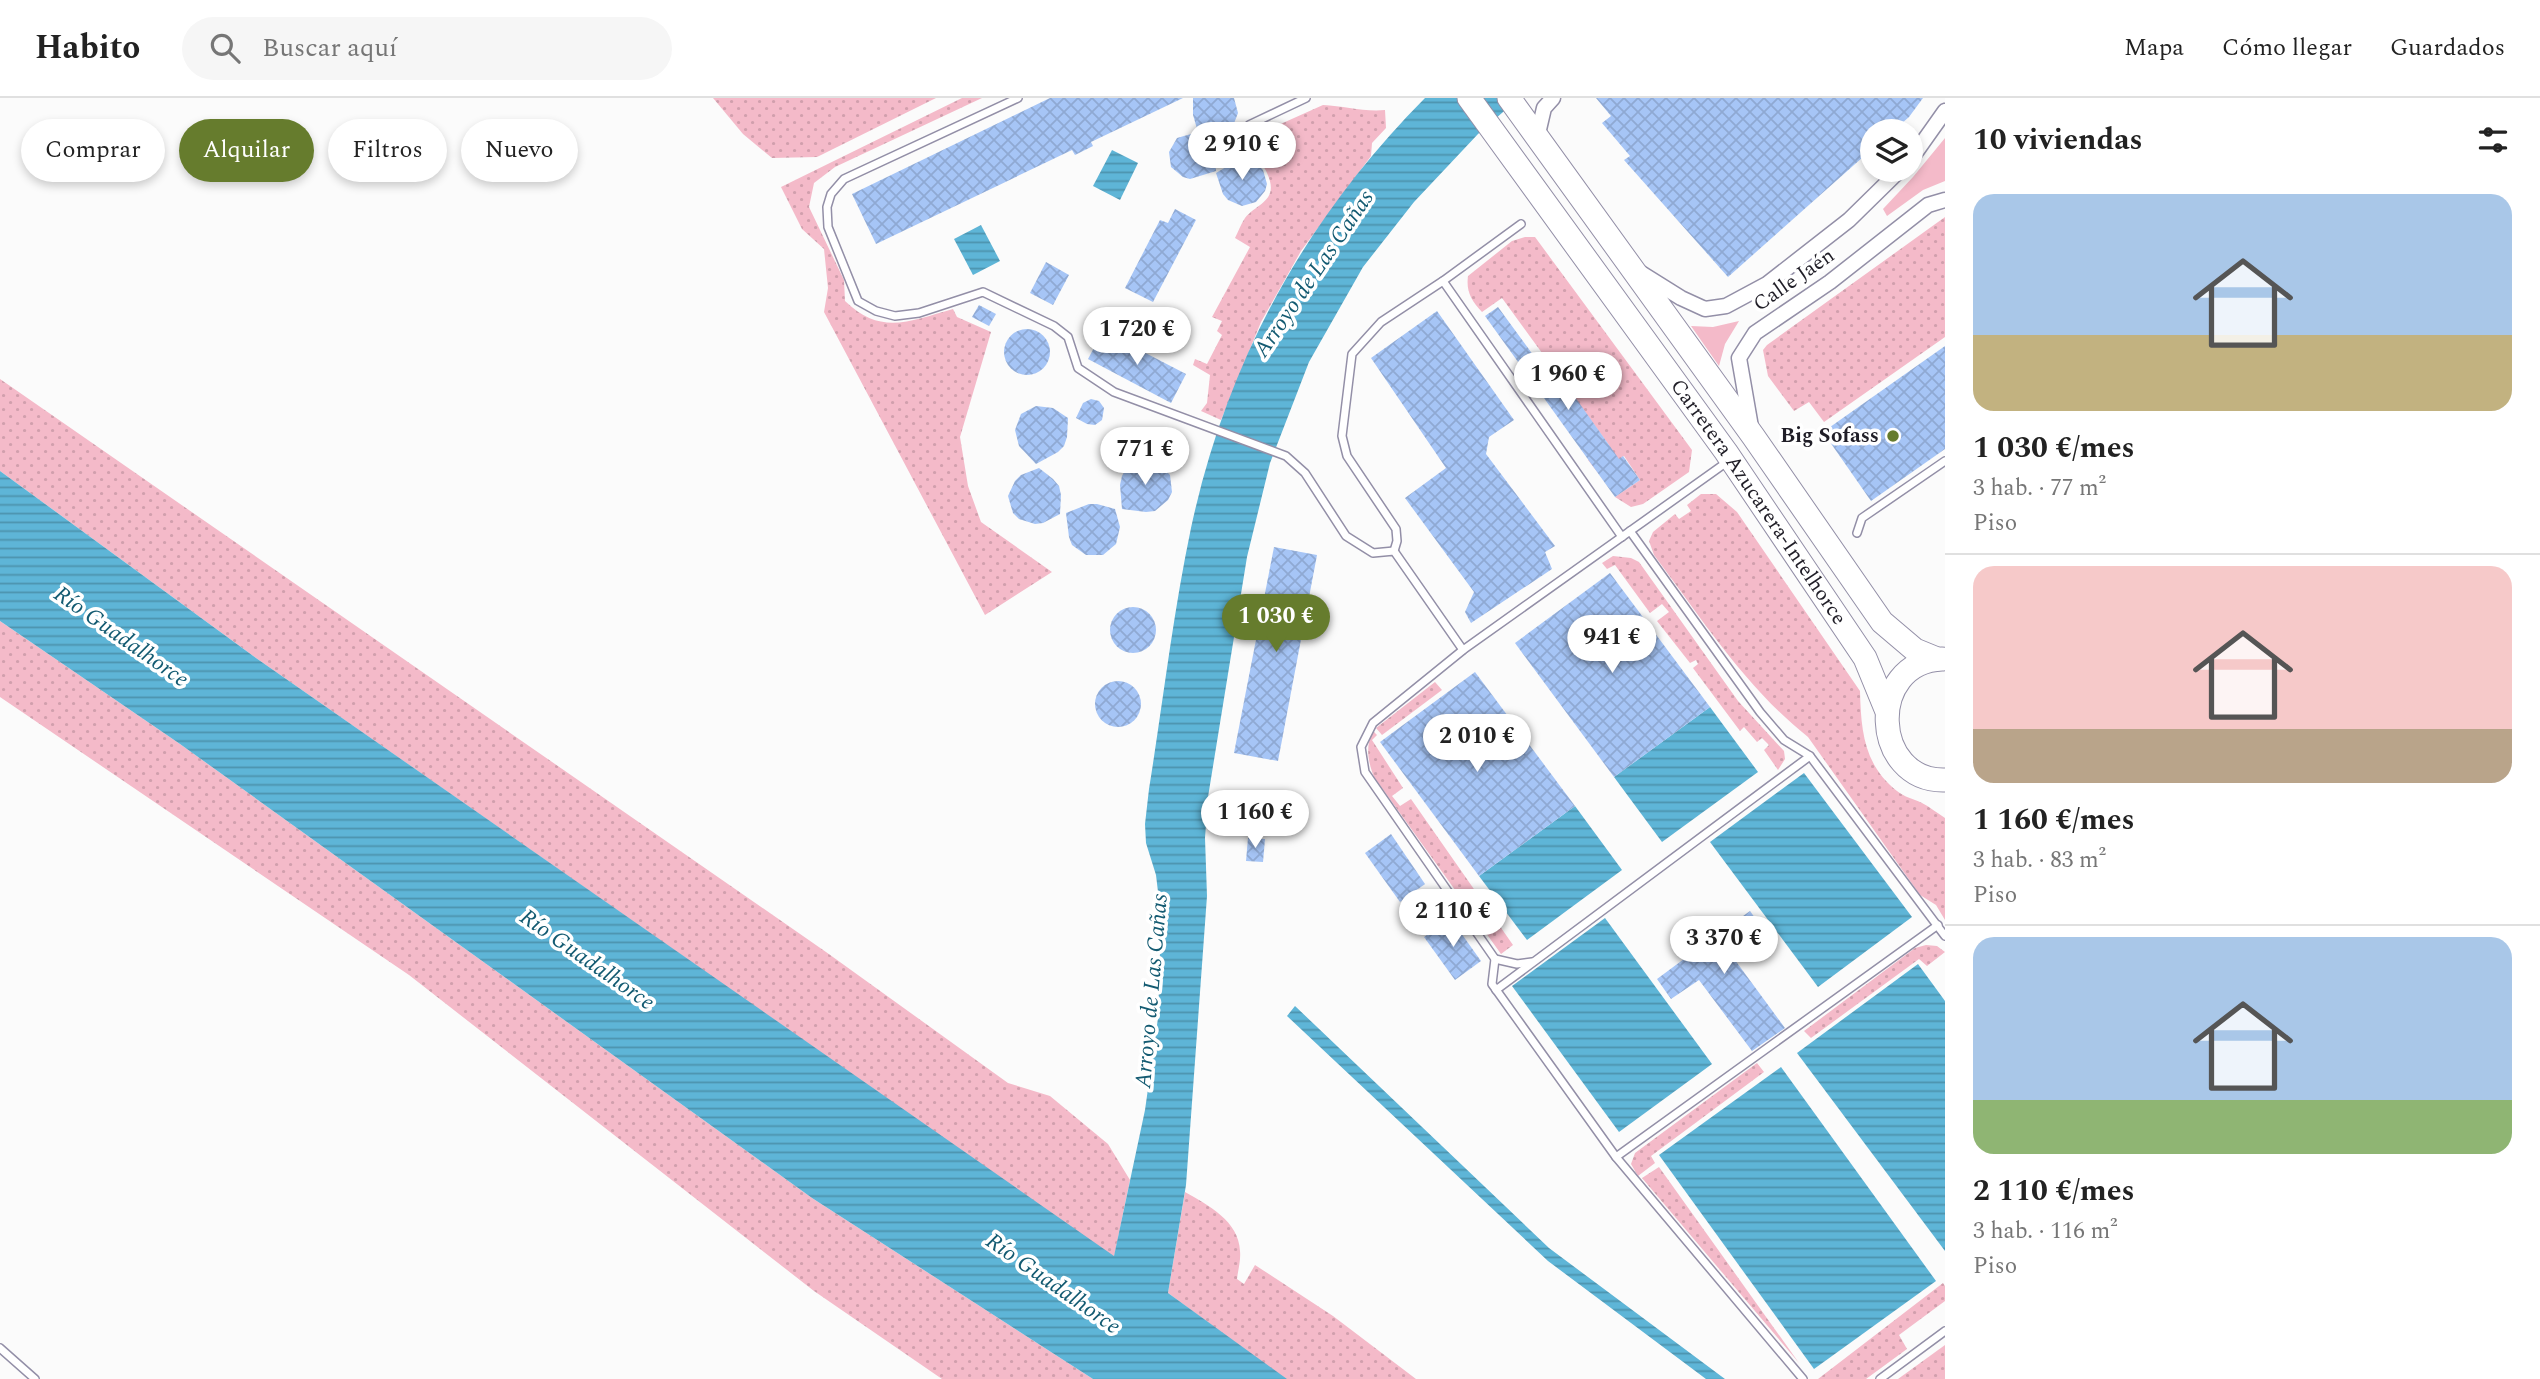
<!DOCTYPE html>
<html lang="es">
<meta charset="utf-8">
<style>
body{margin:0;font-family:Spectral,serif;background:#f6f6f6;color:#222;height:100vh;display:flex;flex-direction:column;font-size:26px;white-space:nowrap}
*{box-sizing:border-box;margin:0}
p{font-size:23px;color:#767676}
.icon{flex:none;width:38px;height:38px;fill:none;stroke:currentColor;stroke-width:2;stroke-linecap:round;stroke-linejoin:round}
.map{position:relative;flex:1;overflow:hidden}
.details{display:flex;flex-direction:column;background:#fff;width:595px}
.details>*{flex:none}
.hud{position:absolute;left:21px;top:21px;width:665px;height:63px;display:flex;gap:14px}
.buttons{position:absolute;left:1860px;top:21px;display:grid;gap:14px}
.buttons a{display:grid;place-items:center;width:63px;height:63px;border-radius:50%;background:#fff;box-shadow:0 4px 10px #0003;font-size:35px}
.price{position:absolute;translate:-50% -60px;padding:0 16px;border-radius:24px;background:#fff;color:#222;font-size:23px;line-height:46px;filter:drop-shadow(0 2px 4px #0008)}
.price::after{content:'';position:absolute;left:50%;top:42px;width:21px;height:16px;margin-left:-10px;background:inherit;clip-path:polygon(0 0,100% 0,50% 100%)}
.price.selected{background:#667c2d;color:#fff}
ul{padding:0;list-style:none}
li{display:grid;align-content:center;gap:14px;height:371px;padding:0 28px}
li+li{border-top:2px solid #e0e0e0}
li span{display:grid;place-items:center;height:217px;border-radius:21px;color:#555}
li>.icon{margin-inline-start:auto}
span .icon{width:126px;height:126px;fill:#fffc;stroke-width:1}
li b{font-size:30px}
h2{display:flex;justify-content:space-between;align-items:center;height:84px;padding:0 28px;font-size:30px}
.pill{padding:0 24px;border-radius:32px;background:#fff;box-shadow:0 4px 10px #0003;font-size:24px;line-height:63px}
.pill.selected{background:#667c2d;color:#fff}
header{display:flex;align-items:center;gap:42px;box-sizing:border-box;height:98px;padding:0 35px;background:#fff;border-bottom:2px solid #e0e0e0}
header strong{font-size:33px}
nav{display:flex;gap:38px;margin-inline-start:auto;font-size:24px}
.search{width:490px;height:63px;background:#f6f6f6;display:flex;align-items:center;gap:18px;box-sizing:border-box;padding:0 24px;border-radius:38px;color:#767676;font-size:26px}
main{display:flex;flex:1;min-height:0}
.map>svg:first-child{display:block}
.grass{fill:url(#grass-dots)}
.green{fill:#f4bac9}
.water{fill:url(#water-rules)}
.building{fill:url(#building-cross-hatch)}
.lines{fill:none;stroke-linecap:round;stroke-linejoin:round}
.service-casing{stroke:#938fa7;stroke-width:10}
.minor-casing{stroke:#938fa7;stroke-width:17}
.primary-casing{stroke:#938fa7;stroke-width:25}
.service{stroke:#fff;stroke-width:7}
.minor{stroke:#fff;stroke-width:14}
.primary{stroke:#fff;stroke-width:23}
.poi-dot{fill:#667c2d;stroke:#fff;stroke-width:2.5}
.labels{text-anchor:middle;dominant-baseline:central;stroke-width:7;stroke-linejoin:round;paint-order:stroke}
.street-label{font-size:21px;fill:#201e27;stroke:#fff}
.poi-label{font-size:21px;font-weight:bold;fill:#201e27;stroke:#fff;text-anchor:end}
.water-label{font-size:23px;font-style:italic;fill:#145b72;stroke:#fff}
</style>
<header>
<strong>Habito</strong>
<div class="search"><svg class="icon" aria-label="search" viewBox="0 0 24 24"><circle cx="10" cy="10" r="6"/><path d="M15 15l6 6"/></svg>Buscar aquí</div>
<nav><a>Mapa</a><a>Cómo llegar</a><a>Guardados</a></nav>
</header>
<main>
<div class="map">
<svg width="1945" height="1281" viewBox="0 0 1945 1281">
<defs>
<pattern id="grass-dots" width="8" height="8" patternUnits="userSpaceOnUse" patternTransform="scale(1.75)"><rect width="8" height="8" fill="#f4bac9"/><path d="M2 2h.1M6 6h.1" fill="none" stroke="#d19fad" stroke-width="1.8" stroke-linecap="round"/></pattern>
<pattern id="water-rules" width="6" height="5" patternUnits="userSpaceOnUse" patternTransform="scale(1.75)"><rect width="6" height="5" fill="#5eb5d7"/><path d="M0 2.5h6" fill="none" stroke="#4d93ae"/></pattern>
<pattern id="building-cross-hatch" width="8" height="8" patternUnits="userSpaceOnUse" patternTransform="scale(1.75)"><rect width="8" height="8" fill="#a6c5f6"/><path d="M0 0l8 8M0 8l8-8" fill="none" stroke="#8fa9d3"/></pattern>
</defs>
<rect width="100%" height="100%" fill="#fbfbfb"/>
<g class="grass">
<polygon points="713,0 936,0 817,59 772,60 743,36"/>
<path d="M962,0H982L835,69L814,85L809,109L844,182L845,203C881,238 910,223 953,211L957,219L991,234L960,339L968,388L981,424L1052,474L985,517L824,214L828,190L824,151L802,131L781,89Z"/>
<path d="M1323,7C1344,8 1364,14 1385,12L1386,30L1372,45L1371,58L1301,153L1261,224L1221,322L1201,313L1207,305L1210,277L1193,267L1195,261L1207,266L1222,237L1217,233L1222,223L1212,219L1250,149L1235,140C1238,134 1241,126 1245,120C1257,105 1280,103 1267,75C1264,67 1258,64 1252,58C1249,54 1247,47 1245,42Z"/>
<polygon points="1945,119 1945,239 1824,324 1809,304 1794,313 1768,278 1763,252 1767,247"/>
<path d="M1525,139H1535L1692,352L1689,374L1643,406L1631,409L1615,399L1640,382L1624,358L1598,375L1588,362L1609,347L1502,200L1482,214C1471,202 1466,193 1468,178L1512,143Z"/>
<polygon points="0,281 826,854 1008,985 1050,998 1108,1046 1130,1082 1114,1159 256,560 0,373"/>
<path d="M1701,396H1716L1737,414L1860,593C1861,633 1864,667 1897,693C1904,699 1914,701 1922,705C1930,709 1937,715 1945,720V822L1936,807L1920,797L1808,639C1745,589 1702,521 1654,457L1649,443L1653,434L1675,416L1679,421L1691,413L1687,407Z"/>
<polygon points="1613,458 1631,460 1639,464 1738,603 1784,653 1785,661 1778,672 1764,652 1769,647 1762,640 1757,644 1744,629 1740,633 1693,570 1698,566 1696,562 1690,565 1657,523 1669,514 1662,506 1650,515 1615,467 1607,471 1602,465"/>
<polygon points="0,523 180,646 812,1100 1093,1281 942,1281 814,1193 409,877 0,599"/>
<polygon points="1435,584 1442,592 1382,637 1376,630"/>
<path d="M1373,633L1377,637L1372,642L1403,690L1392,698L1400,708L1411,701L1513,847L1501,856L1374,679C1368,663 1365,649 1373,633Z"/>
<polygon points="1926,847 1937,848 1945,854 1927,868 1919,861 1811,940 1804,933 1915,850"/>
<polygon points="1757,965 1764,974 1651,1058 1655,1065 1638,1078 1631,1066 1635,1055"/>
<polygon points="1659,1069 1799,1265 1642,1080"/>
<path d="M1185,1094C1208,1107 1239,1123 1240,1153C1241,1162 1238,1172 1237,1181L1244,1186L1255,1167L1333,1218L1416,1281H1285L1168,1195Z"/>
<polygon points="1943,1185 1945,1188 1945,1203 1899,1237 1907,1251 1866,1281 1818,1281"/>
<polygon points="1945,1247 1945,1281 1898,1281"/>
</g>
<g class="green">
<polygon points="1945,40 1945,83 1923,92 1887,118 1883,111 1913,79"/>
<polygon points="1739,223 1725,246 1719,268 1691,228 1713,229"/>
</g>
<g class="water">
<path d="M1425,0H1519L1478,36L1414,104L1363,169L1309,264L1270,365L1247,459L1208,699L1205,740L1207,798L1186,1087L1168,1195L1287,1281H1093L812,1100L180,646L0,523V373L256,560L1114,1158L1145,1012L1158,920L1161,819L1156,777L1146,745L1145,726L1149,691C1163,604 1173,516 1191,430C1227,263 1305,121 1425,0Z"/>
<polygon points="1112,52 1138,65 1120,102 1093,88"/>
<polygon points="981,127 1000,163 973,177 954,141"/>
<polygon points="1710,609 1758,674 1662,744 1614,679"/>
<polygon points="1804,675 1912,819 1818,889 1710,744"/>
<polygon points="1575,708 1622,772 1527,842 1479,778"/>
<polygon points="1605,820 1712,966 1619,1034 1512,888"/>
<polygon points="1918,866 1945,903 1945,1153 1797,955"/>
<polygon points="1295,908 1549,1150 1725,1281 1706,1281 1548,1163 1287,918"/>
<polygon points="1781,969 1936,1183 1814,1271 1659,1057"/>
</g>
<g class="building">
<polygon points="1050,0 1183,0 1091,44 1093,48 1075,57 1072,52 876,146 852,96"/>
<polygon points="1193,0 1234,0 1238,15 1233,28 1209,41 1214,52 1216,73 1190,81 1183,79 1171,69 1169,54 1177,40 1198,34 1193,17"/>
<polygon points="1596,0 1923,0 1909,19 1893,33 1872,33 1872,51 1728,179 1624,62 1630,58 1602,25 1611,18"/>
<polygon points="1244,62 1258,67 1263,72 1267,86 1265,93 1256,104 1242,108 1228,102 1223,96 1216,75 1236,63"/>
<polygon points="1175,111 1196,122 1153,204 1125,190 1160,122 1168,125"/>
<polygon points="1046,164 1069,177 1053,207 1030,195"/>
<polygon points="979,207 996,216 989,228 972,219"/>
<polygon points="1498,209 1558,291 1565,285 1619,361 1623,358 1640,382 1615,399 1485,218"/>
<polygon points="1437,213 1514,322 1489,339 1486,356 1555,448 1545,454 1552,471 1471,525 1465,514 1474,494 1405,400 1446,370 1371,260"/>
<circle cx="1027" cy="254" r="23"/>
<polygon points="1103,233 1186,276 1171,305 1088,261"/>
<polygon points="1945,248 1945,351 1871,403 1823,334"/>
<polygon points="1091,301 1099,303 1104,310 1102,322 1095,327 1087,326 1076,320 1083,305"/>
<polygon points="1036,308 1053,310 1068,320 1067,339 1064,348 1058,354 1036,366 1019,348 1015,332 1021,316"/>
<polygon points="1141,362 1158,365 1170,377 1172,394 1168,402 1155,413 1146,414 1122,411 1120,387 1122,378 1126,371"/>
<polygon points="1039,370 1053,381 1059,388 1061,397 1060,416 1043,425 1035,426 1019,421 1013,415 1008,398 1015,383 1021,377"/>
<polygon points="1089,406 1097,406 1115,411 1120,429 1116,446 1103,457 1086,457 1072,447 1069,439 1066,415"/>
<polygon points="1274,449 1317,457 1278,663 1234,655"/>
<polygon points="1610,475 1710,609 1614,679 1515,545"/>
<circle cx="1133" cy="532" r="23"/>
<polygon points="1475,574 1575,708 1479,778 1380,644"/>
<circle cx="1118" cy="606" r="23"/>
<polygon points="1391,736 1425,786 1400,804 1365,755"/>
<polygon points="1248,740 1265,741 1263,764 1246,763"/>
<polygon points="1750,813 1765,834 1732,858 1785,930 1752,953 1699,882 1671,901 1657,881 1684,861 1671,843 1704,818 1717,837"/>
<polygon points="1451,821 1481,863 1455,882 1424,839"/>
</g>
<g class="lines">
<defs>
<g id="service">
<polyline points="1018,0 844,81 831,96 827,109 828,129 858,203 876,213 895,218 919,215 983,194 1054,228 1068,239 1078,270 1114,294 1286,358 1305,375 1346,438 1373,455 1394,453 1463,552"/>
<polyline points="1249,27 1306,0"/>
<polyline points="1443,183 1622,439"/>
<polyline points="1727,364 1463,552 1373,625 1361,649 1365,674 1495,861 1492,886 1616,1059 1803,1281"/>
<polyline points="1630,433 1760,614 1784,642 1810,658 1945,838"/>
<polyline points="1857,435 1862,420 1945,363"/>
<polyline points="1394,453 1397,443 1396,431 1347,358 1342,338 1352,256 1381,224 1443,183 1521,126"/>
<polyline points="1495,861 1517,866 1532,864"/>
<polyline points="1496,892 1810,658"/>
<polyline points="1616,1059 1938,827"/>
<polyline points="0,1250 35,1281"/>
<polyline points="1880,1281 1945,1233"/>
</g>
<g id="minor">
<polyline points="1537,40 1544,10 1553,0"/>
<polyline points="1911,61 1945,13"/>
<polyline points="1641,175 1681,200 1705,211 1726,208 1767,186 1849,122 1900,72"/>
<polyline points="1751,329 1739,260 1755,235 1830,184 1928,107 1945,102"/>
</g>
<g id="primary">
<path id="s1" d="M1469,0L1726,354L1865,560L1886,611"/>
<polyline points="1509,0 1753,338 1882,524 1915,552 1937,561"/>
<path d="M1942,561C1866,564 1871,684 1945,682"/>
</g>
</defs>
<use href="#service" class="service-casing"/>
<use href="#minor" class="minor-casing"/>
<use href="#primary" class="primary-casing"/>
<use href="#service" class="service"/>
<use href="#minor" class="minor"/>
<use href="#primary" class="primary"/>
</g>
<circle class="poi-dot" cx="1893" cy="338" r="7"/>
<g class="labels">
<g class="street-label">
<text transform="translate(1794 182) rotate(-35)">Calle Jaén</text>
<text stroke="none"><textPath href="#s1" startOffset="497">Carretera Azucarera-Intelhorce</textPath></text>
</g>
<g class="poi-label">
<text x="1879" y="338">Big Sofass</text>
</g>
<g class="water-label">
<text transform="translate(1314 176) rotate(-56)">Arroyo de Las Cañas</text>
<text transform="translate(121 539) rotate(35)">Río Guadalhorce</text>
<text transform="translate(587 862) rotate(35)">Río Guadalhorce</text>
<text transform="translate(1152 893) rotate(-85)">Arroyo de Las Cañas</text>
<text transform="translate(1053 1186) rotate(35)">Río Guadalhorce</text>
</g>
</g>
</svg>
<div class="buttons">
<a><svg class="icon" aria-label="layers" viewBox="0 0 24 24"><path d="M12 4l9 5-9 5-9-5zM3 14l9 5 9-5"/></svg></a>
</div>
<b class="price" style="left:1242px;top:84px">2 910 €</b>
<b class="price" style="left:1137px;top:269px">1 720 €</b>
<b class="price" style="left:1568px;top:314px">1 960 €</b>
<b class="price" style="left:1145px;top:389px">771 €</b>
<b class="price selected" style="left:1276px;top:556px">1 030 €</b>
<b class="price" style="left:1612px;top:577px">941 €</b>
<b class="price" style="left:1477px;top:676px">2 010 €</b>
<b class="price" style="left:1255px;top:752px">1 160 €</b>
<b class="price" style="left:1453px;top:851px">2 110 €</b>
<b class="price" style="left:1724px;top:878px">3 370 €</b>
<div class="hud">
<a class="pill">Comprar</a>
<a class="pill selected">Alquilar</a>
<a class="pill">Filtros</a>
<a class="pill">Nuevo</a>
</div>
</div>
<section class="details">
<h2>10 viviendas<svg class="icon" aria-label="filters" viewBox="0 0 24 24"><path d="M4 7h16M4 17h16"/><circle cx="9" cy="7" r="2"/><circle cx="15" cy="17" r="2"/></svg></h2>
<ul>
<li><span style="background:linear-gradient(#a9c7e8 65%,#c2b280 0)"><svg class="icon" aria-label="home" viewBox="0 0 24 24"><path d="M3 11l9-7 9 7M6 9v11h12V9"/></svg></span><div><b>1 030 €/mes</b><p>3 hab. · 77 m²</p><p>Piso</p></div></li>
<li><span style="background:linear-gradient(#f6c9c9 75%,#b9a48a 0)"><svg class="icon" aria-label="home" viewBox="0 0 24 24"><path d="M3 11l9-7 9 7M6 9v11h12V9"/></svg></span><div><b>1 160 €/mes</b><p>3 hab. · 83 m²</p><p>Piso</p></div></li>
<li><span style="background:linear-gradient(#a9c7e8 75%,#8fb573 0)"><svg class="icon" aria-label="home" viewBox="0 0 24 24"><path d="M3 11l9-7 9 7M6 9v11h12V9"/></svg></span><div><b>2 110 €/mes</b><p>3 hab. · 116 m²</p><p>Piso</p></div></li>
</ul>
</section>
</main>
